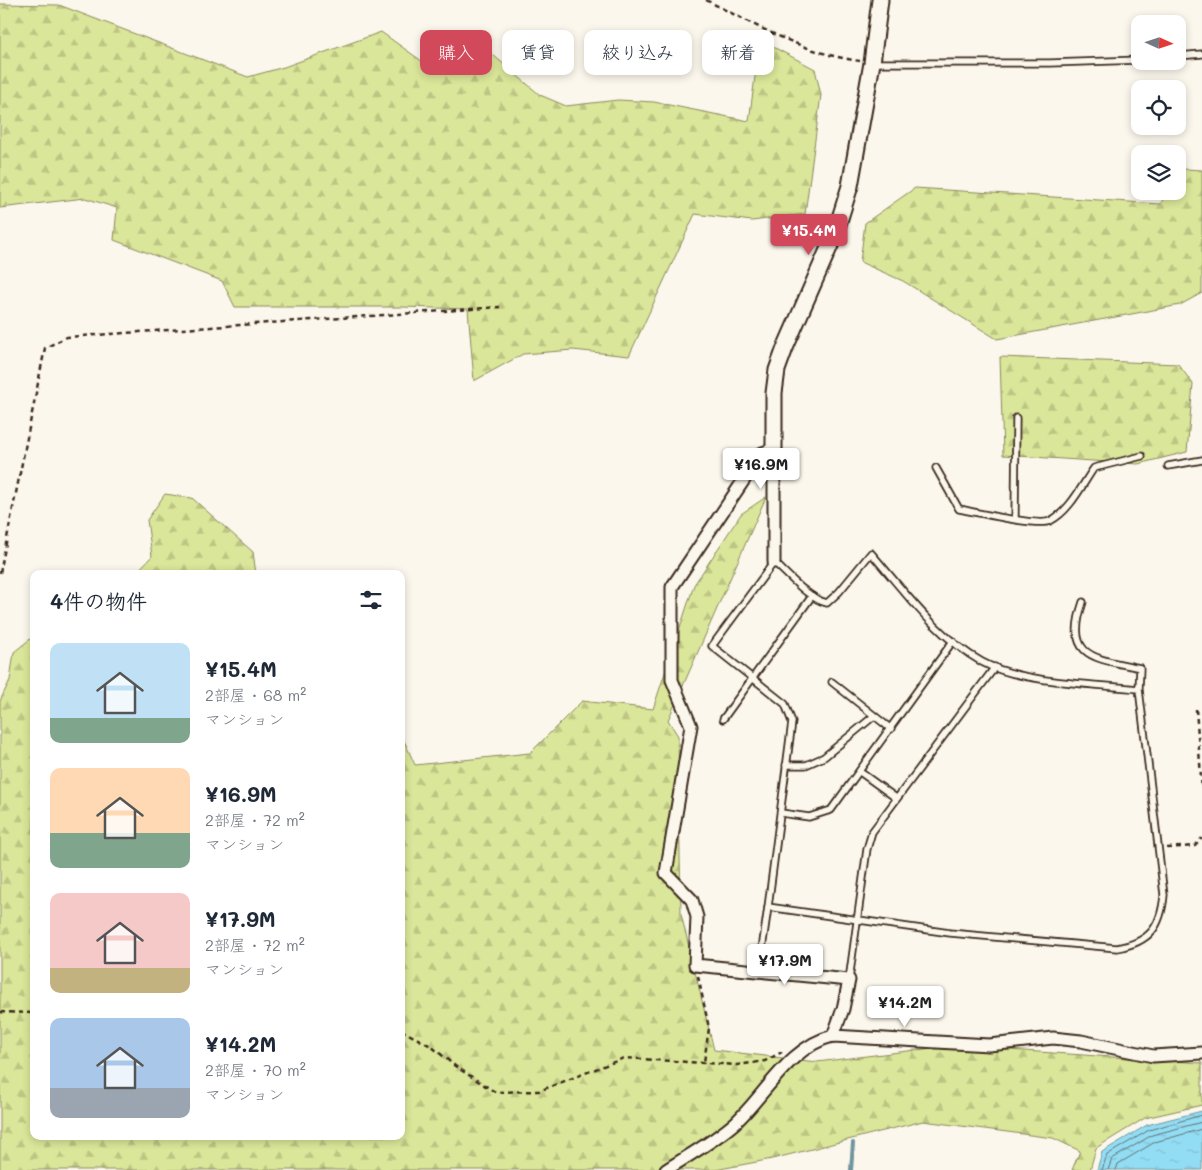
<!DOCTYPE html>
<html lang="ja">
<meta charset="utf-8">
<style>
body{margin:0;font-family:Mali,"Klee One",sans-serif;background:#f2f2f3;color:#1f2937;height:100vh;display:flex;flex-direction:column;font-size:19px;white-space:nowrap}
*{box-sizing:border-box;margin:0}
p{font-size:16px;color:#747a83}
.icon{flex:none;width:28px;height:28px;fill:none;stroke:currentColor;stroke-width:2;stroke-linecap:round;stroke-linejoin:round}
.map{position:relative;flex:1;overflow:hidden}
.side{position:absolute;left:30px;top:570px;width:375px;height:570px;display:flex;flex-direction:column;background:#fff;border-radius:10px;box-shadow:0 2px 8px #0003}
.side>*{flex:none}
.top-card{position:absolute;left:420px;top:30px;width:475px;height:45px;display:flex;gap:10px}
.needle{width:32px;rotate:93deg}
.fabs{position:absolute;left:1131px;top:15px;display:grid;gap:10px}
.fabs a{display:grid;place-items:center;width:55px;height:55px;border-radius:10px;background:#fff;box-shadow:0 2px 8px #0003;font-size:25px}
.price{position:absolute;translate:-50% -42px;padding:0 11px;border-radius:5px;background:#fff;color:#222;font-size:16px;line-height:32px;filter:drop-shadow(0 1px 2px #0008)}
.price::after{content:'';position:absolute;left:50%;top:30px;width:15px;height:11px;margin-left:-8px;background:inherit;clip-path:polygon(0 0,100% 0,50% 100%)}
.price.current{background:#d1495b;color:#fff}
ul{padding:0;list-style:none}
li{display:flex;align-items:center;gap:15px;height:125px;padding:0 20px}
li span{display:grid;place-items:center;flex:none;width:140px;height:100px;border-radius:10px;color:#555}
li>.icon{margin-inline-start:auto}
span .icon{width:60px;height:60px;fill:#fffc;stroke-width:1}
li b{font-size:21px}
h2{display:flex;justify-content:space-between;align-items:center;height:60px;padding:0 20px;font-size:21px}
.chip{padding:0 18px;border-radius:10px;background:#fff;box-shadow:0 2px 8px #0003;font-size:18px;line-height:45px}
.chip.current{background:#d1495b;color:#fff}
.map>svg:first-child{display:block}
.forest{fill:url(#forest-firs);stroke:#8a885c}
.water{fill:url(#water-ripples);stroke:#70959e}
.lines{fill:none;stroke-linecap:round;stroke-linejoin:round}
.shore{stroke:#5e7274;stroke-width:1}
.stream{stroke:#70959e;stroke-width:4}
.lane-casing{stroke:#3b2a1e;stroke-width:9}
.street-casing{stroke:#3b2a1e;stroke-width:15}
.secondary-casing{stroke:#3b2a1e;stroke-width:19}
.path{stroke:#3b2a1e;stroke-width:2.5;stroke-dasharray:5 4;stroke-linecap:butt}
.lane{stroke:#fbf7ec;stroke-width:5.5}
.street{stroke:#fbf7ec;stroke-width:11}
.secondary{stroke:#fbf7ec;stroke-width:15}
</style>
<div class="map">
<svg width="1202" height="1170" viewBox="0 0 1202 1170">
<defs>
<pattern id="forest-firs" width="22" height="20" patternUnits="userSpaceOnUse" patternTransform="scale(1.25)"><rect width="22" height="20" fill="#dae699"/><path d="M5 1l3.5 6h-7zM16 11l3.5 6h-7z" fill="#bcc583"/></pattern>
<pattern id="water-ripples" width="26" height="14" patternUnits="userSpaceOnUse" patternTransform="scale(1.25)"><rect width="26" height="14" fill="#93ddf4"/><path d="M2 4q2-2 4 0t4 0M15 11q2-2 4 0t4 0" fill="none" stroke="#80bed1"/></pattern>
</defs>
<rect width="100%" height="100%" fill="#fbf7ec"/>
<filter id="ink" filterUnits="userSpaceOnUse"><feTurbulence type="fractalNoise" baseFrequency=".02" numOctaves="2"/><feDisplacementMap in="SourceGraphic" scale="10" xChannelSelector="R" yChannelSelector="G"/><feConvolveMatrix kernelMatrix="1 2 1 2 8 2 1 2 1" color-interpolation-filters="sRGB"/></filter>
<g filter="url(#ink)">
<g class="forest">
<polygon points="0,4 59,5 248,77 284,67 381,32 433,69 480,44 540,95 566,106 618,100 654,102 749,121 760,40 815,69 821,95 805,214 752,221 695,214 629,356 573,350 523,354 474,381 468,309 402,307 235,307 222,281 114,240 117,208 85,198 0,208"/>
<polygon points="1185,169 1202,170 1202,293 1180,305 997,339 903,281 860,262 865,223 915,188 1160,204 1169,191 1178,191 1178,179"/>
<polygon points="1000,357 1178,364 1193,384 1187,452 1138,464 1003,455"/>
<polygon points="165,494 192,498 253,552 256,574 135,574 152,556 147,520"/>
<polygon points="766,497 668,720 678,736 681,914 714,1050 817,1062 949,1046 1202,1063 1202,1105 1145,1118 1096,1148 1090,1170 1072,1170 1080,1151 1053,1138 923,1121 772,1159 715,1170 0,1170 0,701 10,680 14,652 34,636 34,1136 401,1136 401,734 415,765 530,753 582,701 653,709 694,585 741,514"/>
</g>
<polygon class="water" points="1202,1111 1202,1170 1097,1170 1102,1152 1147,1125"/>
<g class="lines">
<g class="shore">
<polyline points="1102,1170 1107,1155 1149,1130 1202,1115"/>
<polyline points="1108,1170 1112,1159 1152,1135 1202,1122"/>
<polyline points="1116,1170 1118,1164 1155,1142 1202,1129"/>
</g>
<polyline class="stream" points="851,1170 853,1143"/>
<defs>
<g id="lane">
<polyline points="1178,56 1202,54"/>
<polyline points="874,63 1050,63 1140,60"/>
<polyline points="1168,466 1202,460"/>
<path d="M936,468L959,509C975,512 1039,527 1050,521C1070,511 1082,485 1094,468L1142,456"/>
<polyline points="1015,519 1016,418"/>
<path d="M1083,602C1064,658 1094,658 1140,668L1139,689L1164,895C1161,927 1150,942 1117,948L950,933L768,907L792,722L785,704L712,646L774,562C787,574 810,600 827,603L839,592L871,553C904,591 937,637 982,662C1020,683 1095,684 1139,689"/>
<polyline points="832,682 891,729"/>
<polyline points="723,719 812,596"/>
<polyline points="786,765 806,765 824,757 874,716"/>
<polyline points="860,772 896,798"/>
<polyline points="781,813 809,817 831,810 953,641"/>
<polyline points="759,970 768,907"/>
<polyline points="849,980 867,849 872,832 995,667"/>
</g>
<g id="street">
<polyline points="774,562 774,449 762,453 672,587 672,680 691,726 666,873 692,900 697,917 695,965 849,980 843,1009 833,1036"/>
<path d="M666,1170C689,1155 715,1141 736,1122C766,1094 790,1046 833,1036L989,1045L1053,1038L1081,1041L1153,1056L1202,1053"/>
</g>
<polyline id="secondary" points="774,449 774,393 777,370 785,348 835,234 850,186 872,63 880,0"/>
</defs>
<use href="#lane" class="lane-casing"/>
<use href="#street" class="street-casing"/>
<use href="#secondary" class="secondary-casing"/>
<g class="path">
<path d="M706,0C755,25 806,54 860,61"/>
<polyline points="0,573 45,348 67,337 500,307"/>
<polyline points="1196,709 1202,790"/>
<polyline points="1167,848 1195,846 1202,838"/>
<polyline points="698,976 709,1028 704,1062"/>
<polyline points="0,1012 34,1013"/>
<polyline points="401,1030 431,1046 455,1066 495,1092 539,1091 624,1058 737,1065 765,1061 782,1052"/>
</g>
<use href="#lane" class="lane"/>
<use href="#street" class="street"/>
<use href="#secondary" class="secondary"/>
</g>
</g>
</svg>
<div class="fabs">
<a><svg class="needle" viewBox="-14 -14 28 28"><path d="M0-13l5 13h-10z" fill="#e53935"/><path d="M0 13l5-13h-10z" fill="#747a83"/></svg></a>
<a><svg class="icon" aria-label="locate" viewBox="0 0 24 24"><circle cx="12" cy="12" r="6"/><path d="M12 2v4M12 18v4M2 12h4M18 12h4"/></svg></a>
<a><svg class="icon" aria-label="layers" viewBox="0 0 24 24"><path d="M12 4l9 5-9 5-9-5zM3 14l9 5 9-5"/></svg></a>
</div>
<b class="price current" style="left:809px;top:256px">¥15.4M</b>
<b class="price" style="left:761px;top:490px">¥16.9M</b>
<b class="price" style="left:785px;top:986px">¥17.9M</b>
<b class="price" style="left:905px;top:1028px">¥14.2M</b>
<div class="top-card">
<a class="chip current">購入</a>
<a class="chip">賃貸</a>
<a class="chip">絞り込み</a>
<a class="chip">新着</a>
</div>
<section class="side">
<h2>4件の物件<svg class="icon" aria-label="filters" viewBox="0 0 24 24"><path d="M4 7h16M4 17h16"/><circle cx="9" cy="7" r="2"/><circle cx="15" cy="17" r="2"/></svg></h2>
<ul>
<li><span style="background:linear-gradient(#bfe0f5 75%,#7fa58c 0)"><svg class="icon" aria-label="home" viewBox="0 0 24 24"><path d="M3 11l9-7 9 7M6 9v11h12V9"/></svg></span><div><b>¥15.4M</b><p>2部屋 · 68 m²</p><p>マンション</p></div></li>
<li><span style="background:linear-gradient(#ffd9b3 65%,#7fa58c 0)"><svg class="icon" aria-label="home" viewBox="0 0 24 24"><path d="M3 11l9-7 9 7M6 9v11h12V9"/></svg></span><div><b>¥16.9M</b><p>2部屋 · 72 m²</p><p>マンション</p></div></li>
<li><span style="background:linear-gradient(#f6c9c9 75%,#c2b280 0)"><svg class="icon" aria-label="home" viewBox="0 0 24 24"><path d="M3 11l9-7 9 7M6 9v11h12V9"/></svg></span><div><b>¥17.9M</b><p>2部屋 · 72 m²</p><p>マンション</p></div></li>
<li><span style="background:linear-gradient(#a9c7e8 70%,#9aa5b1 0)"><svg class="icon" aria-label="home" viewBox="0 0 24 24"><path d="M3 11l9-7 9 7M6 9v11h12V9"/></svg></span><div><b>¥14.2M</b><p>2部屋 · 70 m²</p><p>マンション</p></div></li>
</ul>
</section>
</div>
